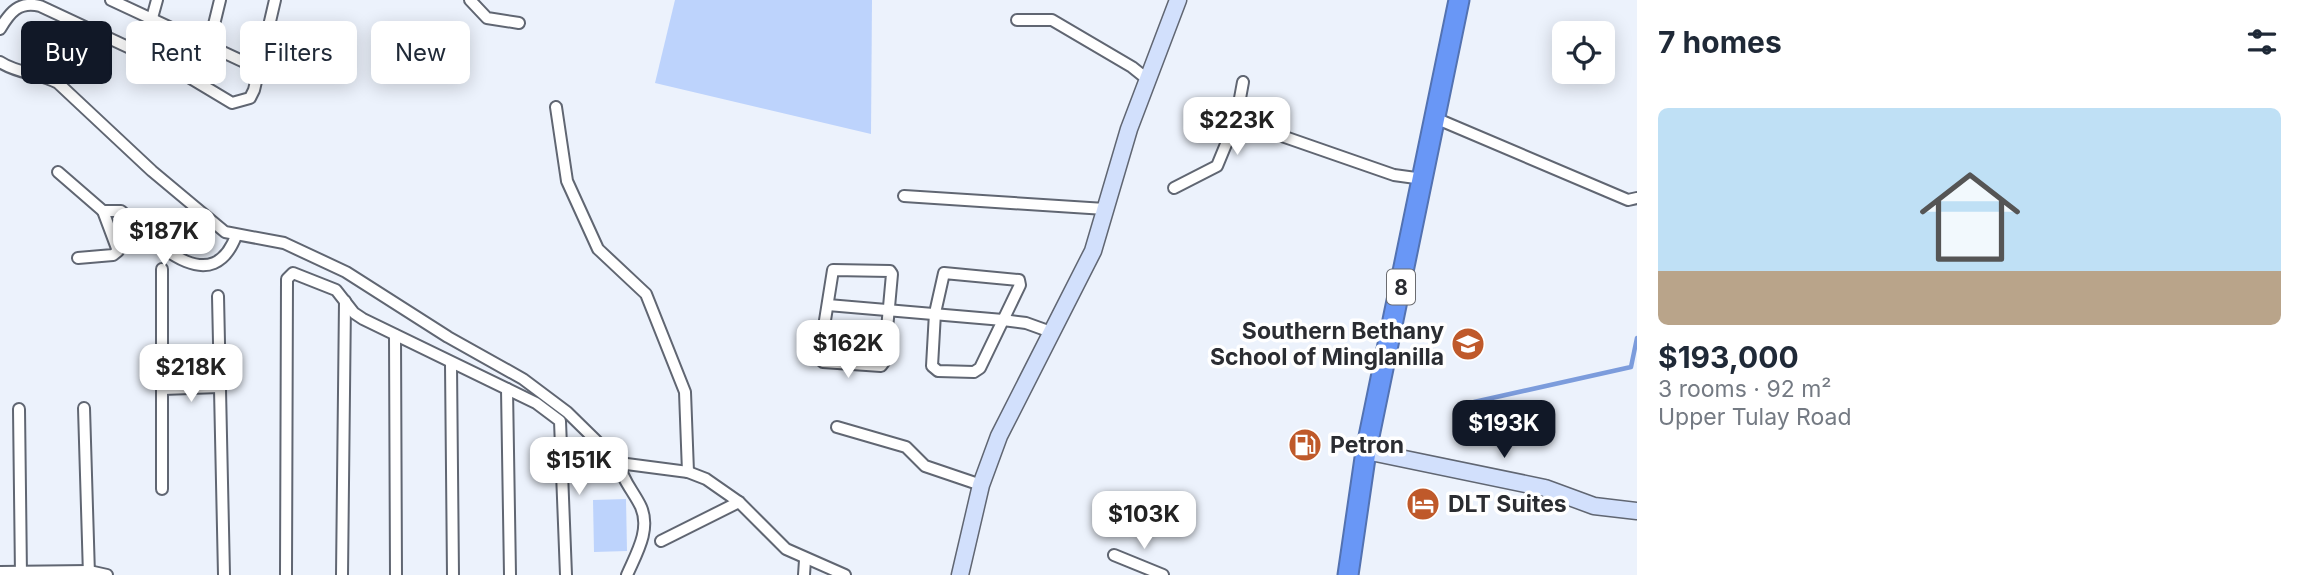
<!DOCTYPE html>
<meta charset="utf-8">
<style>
body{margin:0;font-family:Inter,sans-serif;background:#f2f2f3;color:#1f2937;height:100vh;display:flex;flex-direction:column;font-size:26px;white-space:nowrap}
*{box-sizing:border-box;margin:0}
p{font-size:23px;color:#747a83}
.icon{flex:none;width:38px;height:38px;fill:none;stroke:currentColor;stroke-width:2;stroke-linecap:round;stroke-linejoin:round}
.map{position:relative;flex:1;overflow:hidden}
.drawer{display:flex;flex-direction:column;background:#fff;width:665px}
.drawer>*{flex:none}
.hud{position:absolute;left:21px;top:21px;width:665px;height:63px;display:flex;gap:14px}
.fabs{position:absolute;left:1552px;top:21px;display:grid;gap:14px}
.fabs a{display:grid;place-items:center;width:63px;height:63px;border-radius:10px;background:#fff;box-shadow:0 4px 18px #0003;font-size:35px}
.price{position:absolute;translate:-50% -60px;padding:0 16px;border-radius:14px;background:#fff;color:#222;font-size:23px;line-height:46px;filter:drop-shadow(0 2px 4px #0008)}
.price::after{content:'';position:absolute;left:50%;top:42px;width:21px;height:16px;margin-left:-10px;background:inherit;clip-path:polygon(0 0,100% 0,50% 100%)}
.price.current{background:#111827;color:#fff}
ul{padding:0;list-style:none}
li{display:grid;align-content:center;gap:14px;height:371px;padding:0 21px}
li span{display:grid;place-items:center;height:217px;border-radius:10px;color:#555}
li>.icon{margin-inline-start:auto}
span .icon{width:126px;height:126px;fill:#fffc;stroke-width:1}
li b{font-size:30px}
h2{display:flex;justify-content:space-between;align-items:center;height:84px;padding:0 21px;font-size:30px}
.chip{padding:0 24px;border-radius:10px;background:#fff;box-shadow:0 4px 18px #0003;font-size:24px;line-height:63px}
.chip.current{background:#111827;color:#fff}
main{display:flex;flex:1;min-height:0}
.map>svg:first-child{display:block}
.green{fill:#bdd3fc}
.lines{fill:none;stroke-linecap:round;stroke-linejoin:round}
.stream{stroke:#7c9cdc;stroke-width:4.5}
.street-casing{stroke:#606672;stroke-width:14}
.secondary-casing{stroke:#606672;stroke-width:19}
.highway-casing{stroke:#5372b1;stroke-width:23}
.street{stroke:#fff;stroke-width:10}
.secondary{stroke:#d2e0fc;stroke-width:16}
.highway{stroke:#6997f6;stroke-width:19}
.labels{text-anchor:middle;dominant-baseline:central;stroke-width:7;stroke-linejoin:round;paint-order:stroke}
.shield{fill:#fff;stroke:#6b6c70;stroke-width:2}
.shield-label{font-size:21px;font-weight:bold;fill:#2b2d32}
.poi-label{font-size:23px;font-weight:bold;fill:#2b2d32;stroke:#fff;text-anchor:start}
</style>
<main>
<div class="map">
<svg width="1637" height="575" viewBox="0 0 1637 575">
<rect width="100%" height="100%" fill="#ecf2fc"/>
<g class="green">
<polygon points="675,0 872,0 871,134 655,83"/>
<polygon points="626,499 627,551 594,552 593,500"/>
</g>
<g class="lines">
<polyline class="stream" points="1474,402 1631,367 1637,338"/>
<defs>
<g id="street">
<polyline points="111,0 257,68"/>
<polyline points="470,0 487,18 519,23"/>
<polyline points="152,18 157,0"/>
<polyline points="1017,20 1052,20 1132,67 1147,79"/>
<path d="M0,29C10,12 19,1 40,6L177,70L232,103L250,98L254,90L275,0"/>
<polyline points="209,45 220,0"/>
<path d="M0,62C18,74 40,73 58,83L152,171L225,232L284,243L346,272L448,337L523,379L567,412L619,463L688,472L706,479L739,502L786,549L845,575"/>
<polyline points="556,107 567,181 598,249 646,294 685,392 688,472"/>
<polyline points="1435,118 1628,200 1637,198"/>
<polyline points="1236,120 1394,175 1423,179"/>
<polyline points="58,172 103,211"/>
<polyline points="1174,188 1217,166 1236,120 1243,82"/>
<polyline points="904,196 1105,209"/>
<path d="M78,258L113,255L118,251L103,211H121C150,237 210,303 236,236"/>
<polygon points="833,270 890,271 892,274 884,362 881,366 823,362 819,358"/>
<polygon points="944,273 1019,280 1020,285 980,368 974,372 938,371 932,366 935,313"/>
<polyline points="218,296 224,575"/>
<polyline points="828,305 1003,320 1026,323 1051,332"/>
<polyline points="395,335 396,575"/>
<polyline points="451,364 453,575"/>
<polyline points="162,389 219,387"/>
<polyline points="507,389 510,575"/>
<polyline points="84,408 89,575"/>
<polyline points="19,409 21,575"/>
<polyline points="837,427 906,447 925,466 981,485"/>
<path d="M619,463C622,480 634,492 641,507C651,530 636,554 627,575"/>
<polyline points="162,489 162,269"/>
<polyline points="661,541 739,502"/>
<polyline points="1114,555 1163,575"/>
<polyline points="0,572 89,571 107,575"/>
<polyline points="286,575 287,279 293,273 336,290 354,313 363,319 536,403 560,421 566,575"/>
<polyline points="342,575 345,301"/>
<polyline points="804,575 805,560"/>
</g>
<g id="secondary">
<polyline points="1366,451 1545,488 1594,506 1637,511"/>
<polyline points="960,575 981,485 999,436 1093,251 1129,129 1178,0"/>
</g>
<polyline id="highway" points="1348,575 1366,451 1459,0"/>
</defs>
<use href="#street" class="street-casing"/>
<use href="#secondary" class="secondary-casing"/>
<use href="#highway" class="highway-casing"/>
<use href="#street" class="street"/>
<use href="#secondary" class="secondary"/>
<use href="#highway" class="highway"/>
</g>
<defs>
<symbol id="school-disc" viewBox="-11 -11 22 22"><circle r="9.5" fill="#bf592a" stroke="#fff"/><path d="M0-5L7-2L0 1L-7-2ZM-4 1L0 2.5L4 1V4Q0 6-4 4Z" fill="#fff"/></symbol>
<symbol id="fuel-disc" viewBox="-11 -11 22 22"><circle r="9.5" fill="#bf592a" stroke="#fff"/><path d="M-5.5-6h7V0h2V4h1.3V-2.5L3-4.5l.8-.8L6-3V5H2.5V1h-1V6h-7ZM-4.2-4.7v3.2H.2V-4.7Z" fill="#fff"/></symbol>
<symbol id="hotel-disc" viewBox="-11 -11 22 22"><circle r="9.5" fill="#bf592a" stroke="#fff"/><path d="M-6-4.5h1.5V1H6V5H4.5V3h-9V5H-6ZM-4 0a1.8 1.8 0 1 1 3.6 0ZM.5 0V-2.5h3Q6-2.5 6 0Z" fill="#fff"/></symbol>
</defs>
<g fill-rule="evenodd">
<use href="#school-disc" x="1449" y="325" width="38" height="38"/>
<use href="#fuel-disc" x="1286" y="426" width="38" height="38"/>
<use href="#hotel-disc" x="1404" y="485" width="38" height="38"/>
</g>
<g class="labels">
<rect class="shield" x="1387" y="269.5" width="28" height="35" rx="5"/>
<g class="shield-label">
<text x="1401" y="287">8</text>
</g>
<g class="poi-label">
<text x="1444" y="331" text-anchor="end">Southern Bethany<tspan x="1444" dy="26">School of Minglanilla</tspan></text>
<text x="1330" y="445">Petron</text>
<text x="1448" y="504">DLT Suites</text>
</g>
</g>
</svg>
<div class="fabs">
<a><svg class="icon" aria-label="locate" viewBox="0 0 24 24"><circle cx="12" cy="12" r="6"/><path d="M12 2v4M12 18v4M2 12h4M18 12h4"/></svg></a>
</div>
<b class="price" style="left:1237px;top:157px">$223K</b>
<b class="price" style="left:164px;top:268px">$187K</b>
<b class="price" style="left:848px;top:380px">$162K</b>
<b class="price" style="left:191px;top:404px">$218K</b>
<b class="price current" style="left:1504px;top:460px">$193K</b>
<b class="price" style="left:579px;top:497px">$151K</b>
<b class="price" style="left:1144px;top:551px">$103K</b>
<div class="hud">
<a class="chip current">Buy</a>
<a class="chip">Rent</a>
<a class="chip">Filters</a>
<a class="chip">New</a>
</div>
</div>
<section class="drawer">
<h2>7 homes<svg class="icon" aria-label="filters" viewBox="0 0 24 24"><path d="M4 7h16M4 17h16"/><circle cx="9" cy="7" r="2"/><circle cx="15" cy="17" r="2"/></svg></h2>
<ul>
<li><span style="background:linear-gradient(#bfe0f5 75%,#b9a48a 0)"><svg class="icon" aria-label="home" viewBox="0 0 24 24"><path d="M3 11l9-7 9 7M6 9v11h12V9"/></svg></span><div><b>$193,000</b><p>3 rooms · 92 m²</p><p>Upper Tulay Road</p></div></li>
</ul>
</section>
</main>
